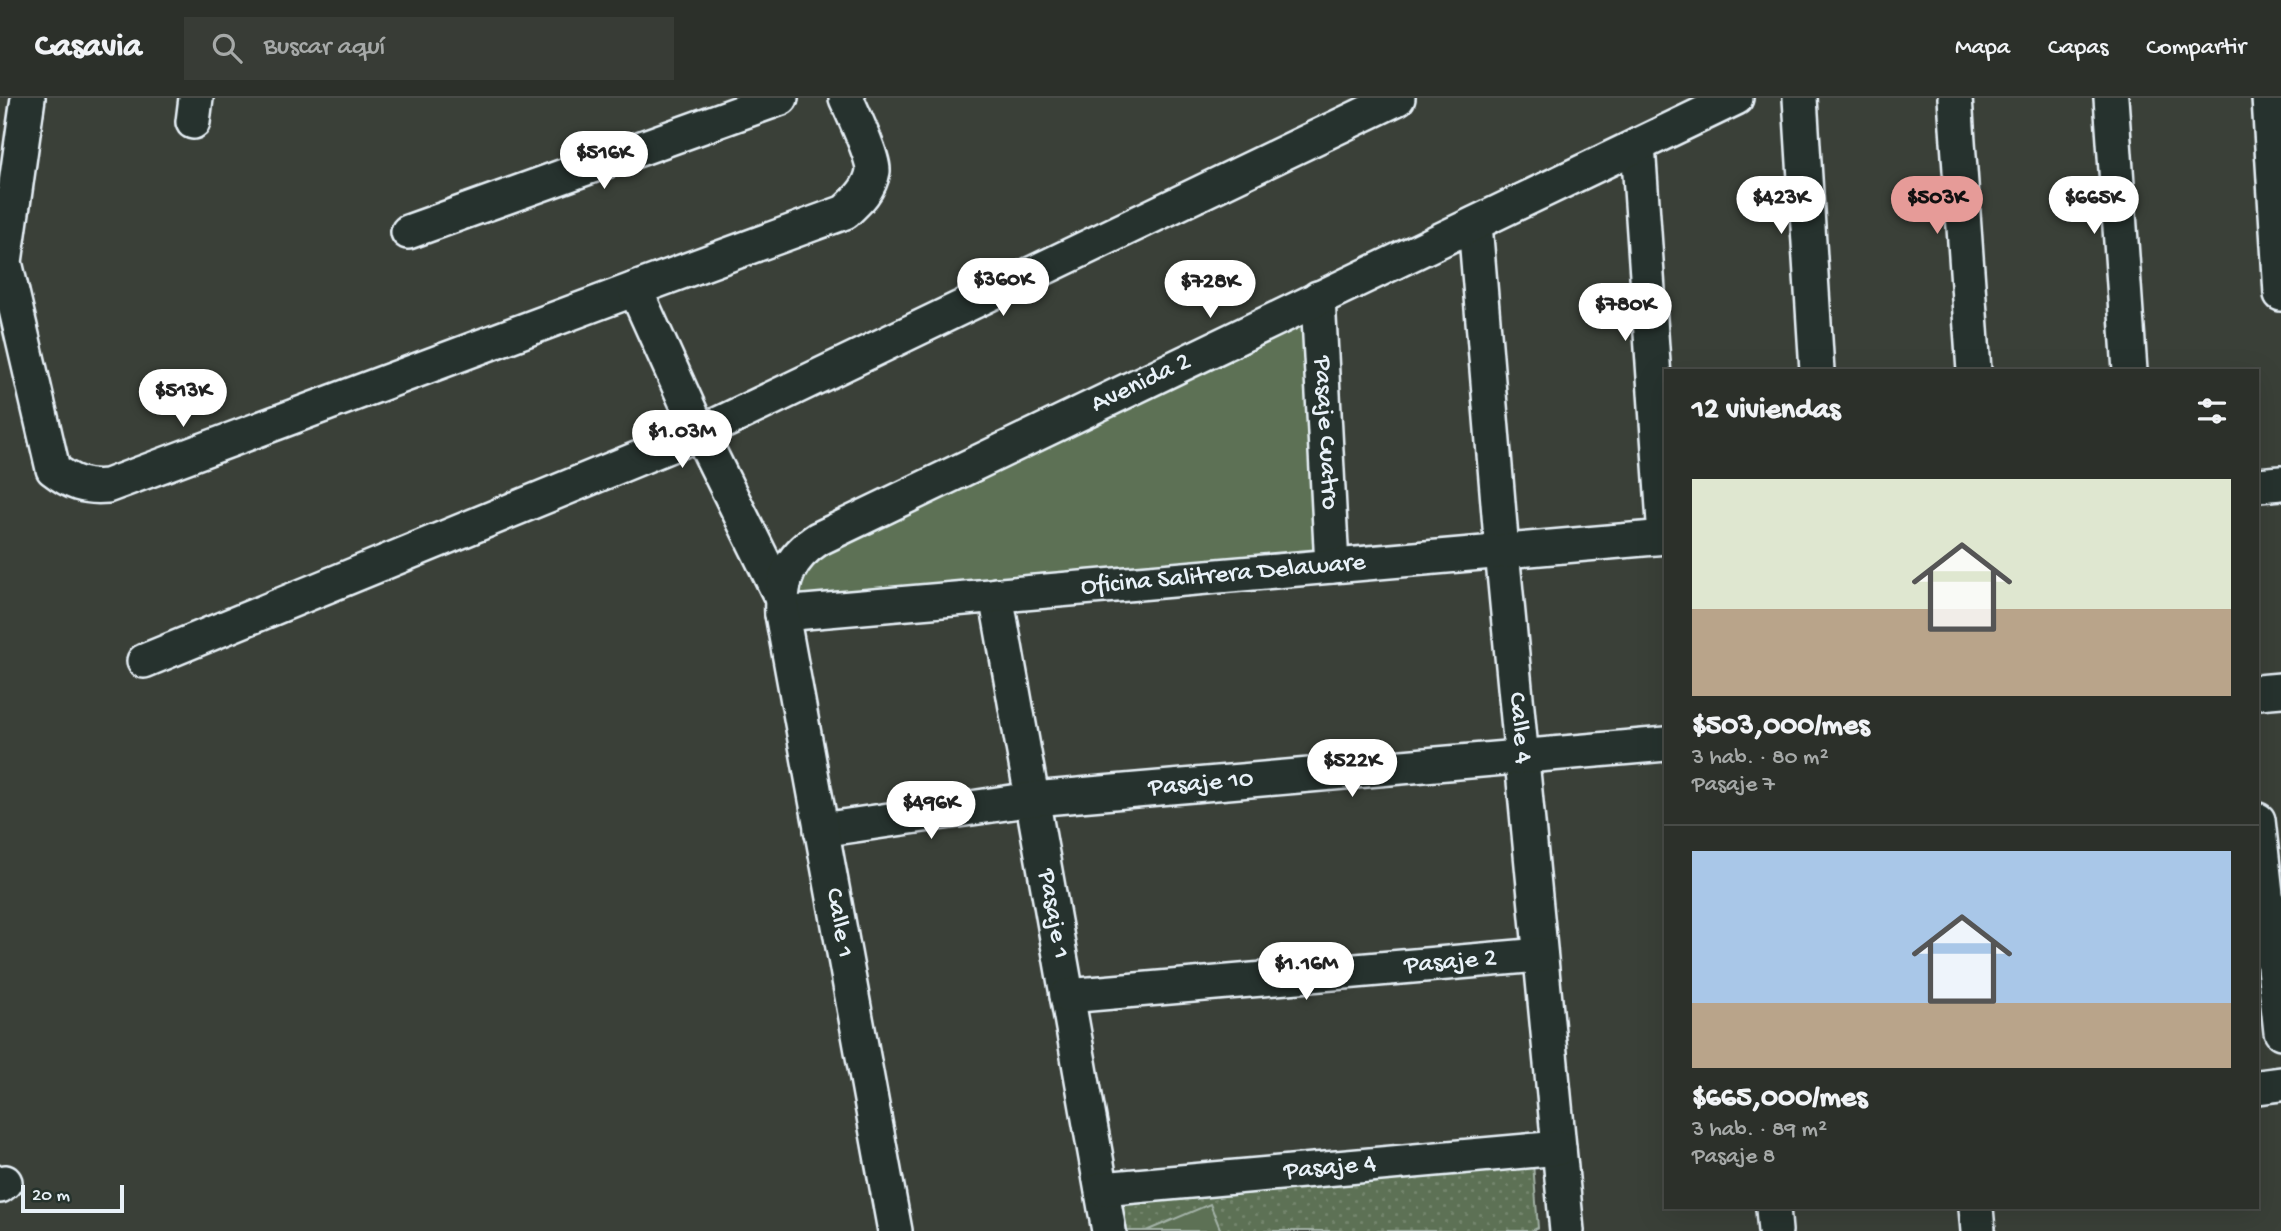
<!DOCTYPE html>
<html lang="es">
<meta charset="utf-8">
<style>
body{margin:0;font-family:"Gochi Hand",sans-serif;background:#383c36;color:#f1f3f6;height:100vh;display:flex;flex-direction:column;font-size:26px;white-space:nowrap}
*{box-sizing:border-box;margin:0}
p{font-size:23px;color:#a6a9a8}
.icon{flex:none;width:38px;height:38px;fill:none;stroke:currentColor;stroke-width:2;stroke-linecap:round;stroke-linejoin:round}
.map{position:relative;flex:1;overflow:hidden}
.details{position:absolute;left:1664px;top:271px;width:595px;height:840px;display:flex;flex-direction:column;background:#2c302a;border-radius:0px;box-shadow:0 7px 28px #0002,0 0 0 2px #484b47}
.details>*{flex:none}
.scale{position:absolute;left:21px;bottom:18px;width:103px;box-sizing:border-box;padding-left:7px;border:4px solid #e8f1f8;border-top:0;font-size:19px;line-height:24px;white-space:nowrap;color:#e8f1f8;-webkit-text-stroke:5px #26332d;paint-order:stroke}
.price{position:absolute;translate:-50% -60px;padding:0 16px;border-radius:24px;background:#fff;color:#222;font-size:23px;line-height:46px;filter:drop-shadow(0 2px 4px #0008)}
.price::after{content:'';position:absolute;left:50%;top:42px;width:21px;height:16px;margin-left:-10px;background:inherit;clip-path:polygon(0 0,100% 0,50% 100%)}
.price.on{background:#e69b98;color:#111}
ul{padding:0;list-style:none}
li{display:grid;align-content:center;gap:14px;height:371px;padding:0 28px}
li+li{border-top:2px solid #484b47}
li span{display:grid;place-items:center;height:217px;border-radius:0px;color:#555}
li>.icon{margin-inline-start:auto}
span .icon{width:126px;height:126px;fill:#fffc;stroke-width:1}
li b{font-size:30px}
h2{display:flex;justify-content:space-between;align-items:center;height:84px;padding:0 28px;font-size:30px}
header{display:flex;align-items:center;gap:42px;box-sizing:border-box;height:98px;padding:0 35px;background:#2c302a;border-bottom:2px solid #484b47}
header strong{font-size:33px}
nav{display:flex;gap:38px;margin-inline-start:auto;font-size:24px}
.search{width:490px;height:63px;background:#383c36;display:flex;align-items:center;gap:18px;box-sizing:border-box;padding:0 24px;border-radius:0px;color:#a6a9a8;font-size:26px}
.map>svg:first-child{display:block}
.grass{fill:url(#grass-dots);stroke:#a2b1a6;stroke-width:2}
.park{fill:#5d7155;stroke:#a2b1a6;stroke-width:2}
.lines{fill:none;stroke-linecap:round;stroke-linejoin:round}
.street-casing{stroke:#e8f1f8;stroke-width:38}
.street{stroke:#26332d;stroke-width:33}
.labels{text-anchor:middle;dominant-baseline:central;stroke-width:6;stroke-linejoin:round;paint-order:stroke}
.street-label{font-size:26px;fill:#e8f1f8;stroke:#26332d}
</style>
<header>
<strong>Casavia</strong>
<div class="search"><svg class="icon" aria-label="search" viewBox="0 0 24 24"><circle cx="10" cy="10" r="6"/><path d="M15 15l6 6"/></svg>Buscar aquí</div>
<nav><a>Mapa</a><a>Capas</a><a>Compartir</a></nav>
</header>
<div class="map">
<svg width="2281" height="1133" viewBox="0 0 2281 1133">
<defs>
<pattern id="grass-dots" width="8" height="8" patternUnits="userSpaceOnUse" patternTransform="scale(1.75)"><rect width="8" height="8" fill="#5d7155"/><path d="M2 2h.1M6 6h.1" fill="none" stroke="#74866e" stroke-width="1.8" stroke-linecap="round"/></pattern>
</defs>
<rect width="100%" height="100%" fill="#3a4038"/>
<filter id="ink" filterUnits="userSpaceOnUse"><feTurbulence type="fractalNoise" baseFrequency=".0143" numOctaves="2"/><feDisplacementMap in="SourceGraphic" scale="14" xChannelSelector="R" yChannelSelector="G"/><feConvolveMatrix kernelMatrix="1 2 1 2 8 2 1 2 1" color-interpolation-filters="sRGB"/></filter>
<g filter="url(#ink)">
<polygon class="grass" points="1533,1065 1538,1130 1531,1133 1121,1133 1115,1099"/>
<g class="park">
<polygon points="1310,220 1322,456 794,499 798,477 817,455"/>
<polygon points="1210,1106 1221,1133 1146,1133"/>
</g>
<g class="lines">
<defs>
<g id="street">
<path d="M28,0L5,164L53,371C71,385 85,390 107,388L635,191"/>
<polyline points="1800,0 1817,273"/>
<polyline points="1955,0 1974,273"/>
<polyline points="2111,0 2130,273"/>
<polyline points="2269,0 2281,196"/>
<polyline points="193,24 196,0"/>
<polyline points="1638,47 1665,439"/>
<path id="s1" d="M1475,126L1502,453L1567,1133"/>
<polyline points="408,134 781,0"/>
<path id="s2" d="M1318,200L1332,468"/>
<polyline points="2258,387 2281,385"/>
<path id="s3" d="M996,497L1109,1133"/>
<polyline points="781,499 700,335 1398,0"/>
<path id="s4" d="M782,516L1666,439"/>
<path d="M144,563L700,335L635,191L845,114C858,102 870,91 873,73C875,63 852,13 846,0"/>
<polyline points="2258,594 2281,592"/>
<polyline points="2258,722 2281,934"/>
<path id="s5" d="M821,732L1033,701L1666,646"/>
<path id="s6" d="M1067,898L1540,857"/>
<polyline points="2258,989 2281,986"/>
<polyline points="0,1088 5,1084"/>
<path id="s7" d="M1102,1091L1559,1050"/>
<polyline points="1773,1110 1775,1133"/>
<polyline points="1976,1110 1978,1133"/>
<path id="s8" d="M895,1133L782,516C780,483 789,460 818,441L1736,0"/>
</g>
</defs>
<use href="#street" class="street-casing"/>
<use href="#street" class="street"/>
</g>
</g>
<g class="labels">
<g class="street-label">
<text stroke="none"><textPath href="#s8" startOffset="1074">Avenida 2</textPath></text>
<text stroke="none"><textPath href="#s2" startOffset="135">Pasaje Cuatro</textPath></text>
<text stroke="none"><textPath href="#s4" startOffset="443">Oficina Salitrera Delaware</textPath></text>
<text stroke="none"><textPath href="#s1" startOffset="506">Calle 4</textPath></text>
<text stroke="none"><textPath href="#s5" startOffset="383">Pasaje 10</textPath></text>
<text stroke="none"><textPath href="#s3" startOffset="324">Pasaje 1</textPath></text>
<text transform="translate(838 825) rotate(80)">Calle 1</text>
<text stroke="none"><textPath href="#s6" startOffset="385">Pasaje 2</textPath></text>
<text stroke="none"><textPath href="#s7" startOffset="229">Pasaje 4</textPath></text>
</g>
</g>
</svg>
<div class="scale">20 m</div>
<b class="price" style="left:604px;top:93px">$516K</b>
<b class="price" style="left:1781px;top:138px">$423K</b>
<b class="price on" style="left:1937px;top:138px">$503K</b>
<b class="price" style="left:2094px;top:138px">$665K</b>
<b class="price" style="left:1003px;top:220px">$360K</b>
<b class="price" style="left:1210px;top:222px">$728K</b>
<b class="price" style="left:1625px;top:245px">$780K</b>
<b class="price" style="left:183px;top:331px">$513K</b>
<b class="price" style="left:682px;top:372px">$1.03M</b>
<b class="price" style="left:1352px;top:701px">$522K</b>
<b class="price" style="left:931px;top:743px">$496K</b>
<b class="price" style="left:1306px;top:904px">$1.16M</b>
<section class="details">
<h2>12 viviendas<svg class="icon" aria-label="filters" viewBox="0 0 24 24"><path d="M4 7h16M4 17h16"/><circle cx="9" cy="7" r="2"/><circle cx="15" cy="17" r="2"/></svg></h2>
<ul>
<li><span style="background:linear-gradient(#dfe7d0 60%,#b9a48a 0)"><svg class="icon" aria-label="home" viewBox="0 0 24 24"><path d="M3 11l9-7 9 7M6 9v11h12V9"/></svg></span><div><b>$503,000/mes</b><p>3 hab. · 80 m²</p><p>Pasaje 7</p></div></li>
<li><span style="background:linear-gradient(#a9c7e8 70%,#b9a48a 0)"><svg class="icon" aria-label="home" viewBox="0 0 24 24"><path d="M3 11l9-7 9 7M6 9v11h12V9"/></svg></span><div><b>$665,000/mes</b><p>3 hab. · 89 m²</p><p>Pasaje 8</p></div></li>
</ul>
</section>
</div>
